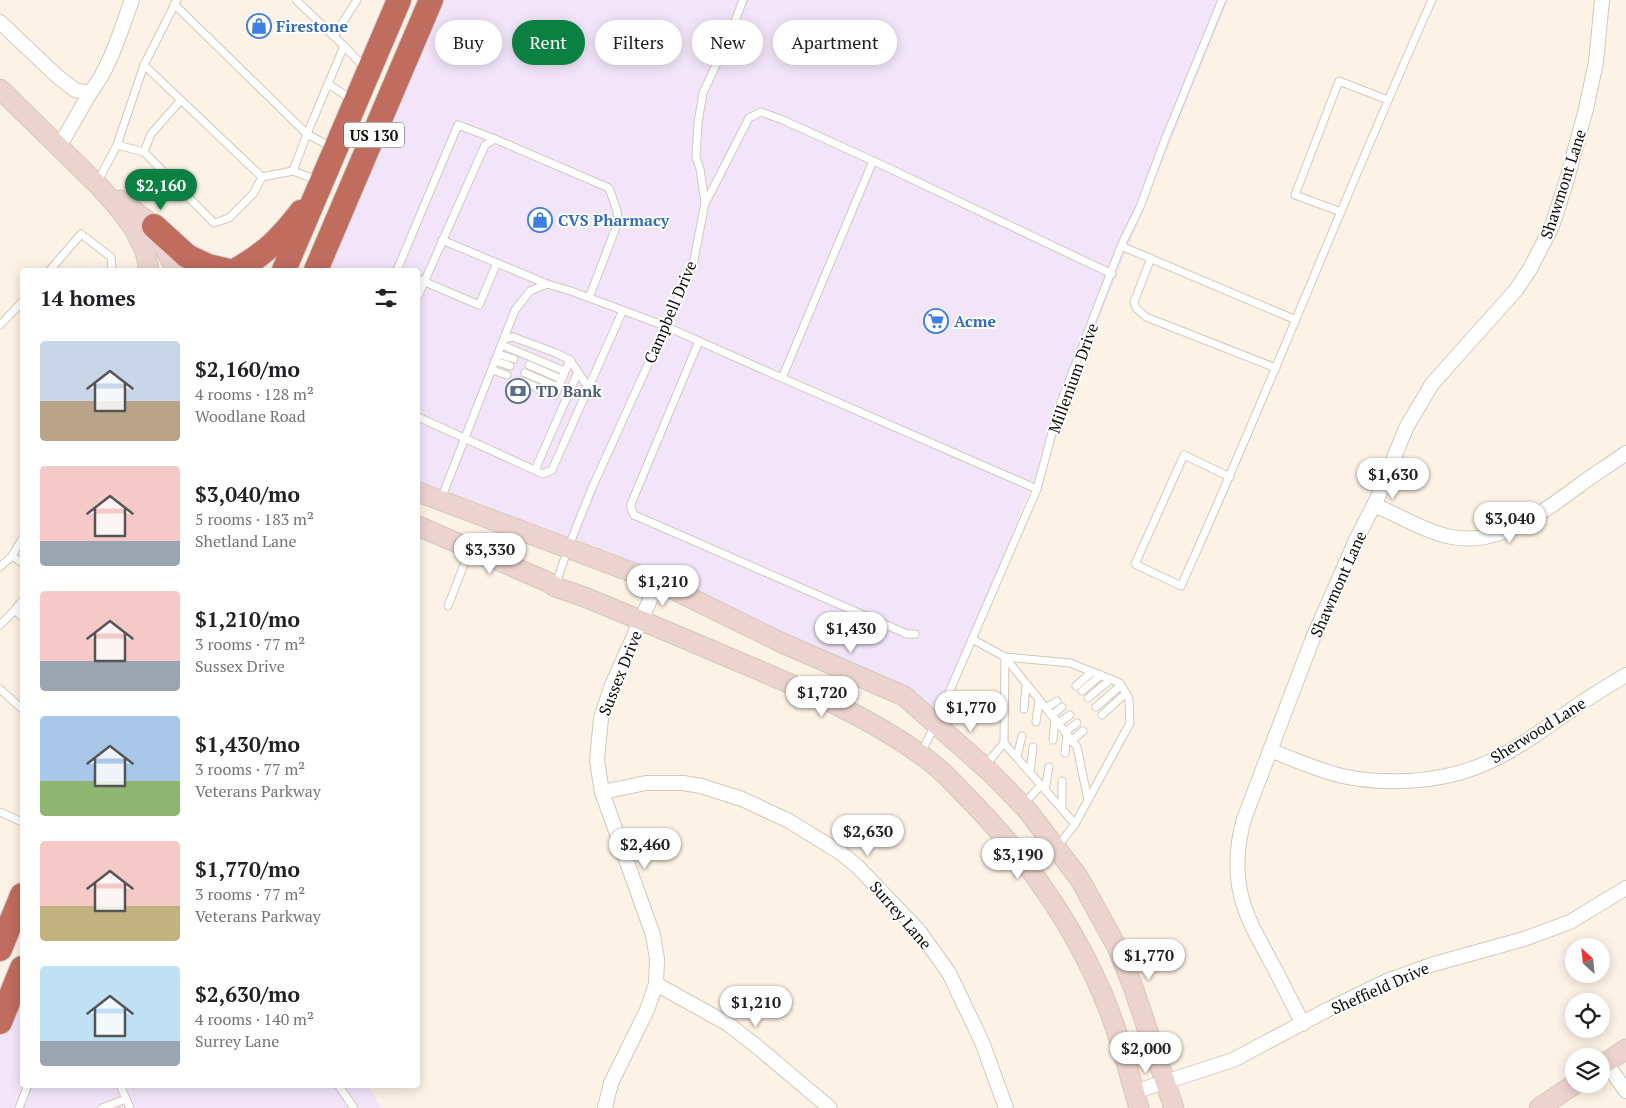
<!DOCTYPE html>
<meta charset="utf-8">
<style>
body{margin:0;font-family:"PT Serif",serif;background:#f6f6f6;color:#202124;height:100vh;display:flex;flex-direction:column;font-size:19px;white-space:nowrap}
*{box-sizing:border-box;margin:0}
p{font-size:16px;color:#757577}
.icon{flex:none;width:28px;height:28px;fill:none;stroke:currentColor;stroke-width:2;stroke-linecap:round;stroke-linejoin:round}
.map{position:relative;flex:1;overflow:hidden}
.side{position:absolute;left:20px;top:268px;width:400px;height:820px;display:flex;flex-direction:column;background:#fff;border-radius:5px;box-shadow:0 2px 12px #0003}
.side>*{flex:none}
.hud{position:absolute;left:435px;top:20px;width:475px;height:45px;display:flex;gap:10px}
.needle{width:32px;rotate:333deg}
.fabs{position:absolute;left:1565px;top:938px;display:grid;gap:10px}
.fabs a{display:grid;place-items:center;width:45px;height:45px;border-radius:50%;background:#fff;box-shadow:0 2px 12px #0003;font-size:25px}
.price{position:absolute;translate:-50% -42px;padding:0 11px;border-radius:18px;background:#fff;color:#222;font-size:16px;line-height:32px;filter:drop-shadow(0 1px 2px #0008)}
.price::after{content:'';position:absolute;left:50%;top:30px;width:15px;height:11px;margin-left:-8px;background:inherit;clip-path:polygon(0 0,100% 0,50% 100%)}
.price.active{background:#0b8043;color:#fff}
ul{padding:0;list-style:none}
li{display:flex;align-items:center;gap:15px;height:125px;padding:0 20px}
li span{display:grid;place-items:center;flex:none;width:140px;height:100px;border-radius:5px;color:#555}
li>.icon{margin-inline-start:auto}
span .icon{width:60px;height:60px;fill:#fffc;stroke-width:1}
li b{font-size:21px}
h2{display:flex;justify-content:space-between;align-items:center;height:60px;padding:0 20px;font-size:21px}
.chip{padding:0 18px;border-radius:22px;background:#fff;box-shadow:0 2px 12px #0003;font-size:18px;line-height:45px}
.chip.active{background:#0b8043;color:#fff}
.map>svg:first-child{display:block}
.commercial{fill:#f2e5f9}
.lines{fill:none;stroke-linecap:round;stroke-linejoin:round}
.lane-casing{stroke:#d2c8bc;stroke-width:9}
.street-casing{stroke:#d2c8bc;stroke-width:16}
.secondary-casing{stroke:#d2c8bc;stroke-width:21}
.highway-casing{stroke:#d4d3d2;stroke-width:26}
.lane{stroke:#fff;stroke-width:7}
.street{stroke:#fff;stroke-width:14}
.secondary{stroke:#ecd3cf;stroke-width:19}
.highway{stroke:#c06c5e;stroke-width:24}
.labels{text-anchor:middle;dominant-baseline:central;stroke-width:4;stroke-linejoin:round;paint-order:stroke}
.shield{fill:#fff;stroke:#565451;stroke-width:1}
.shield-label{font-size:15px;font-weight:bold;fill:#0e0b07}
.shop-label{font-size:16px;font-weight:bold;fill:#366cbe;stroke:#fff;text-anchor:start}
.street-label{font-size:16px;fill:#0e0b07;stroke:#fff}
.service-label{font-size:16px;font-weight:bold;fill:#4e5e75;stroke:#fff;text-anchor:start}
</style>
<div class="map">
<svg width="1626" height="1108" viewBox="0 0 1626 1108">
<rect width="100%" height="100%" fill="#fdf2e6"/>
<g class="commercial">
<polygon points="431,0 1228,0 935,725 904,696 780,642 418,492 418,270 317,270"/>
<polygon points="22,968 22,1085 367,1085 382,1108 0,1108 0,1022"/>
</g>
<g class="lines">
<defs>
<g id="lane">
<polyline points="296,0 344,46 365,68"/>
<polyline points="174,4 307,134 293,171"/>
<polyline points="334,36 357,0"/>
<polyline points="144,65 262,177"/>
<polyline points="328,84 353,100"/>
<polyline points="117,145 144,152 214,223 229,218 253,194 262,177"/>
<polyline points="333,148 307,134 344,46"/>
<polyline points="144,152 151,134 181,100"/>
<polyline points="262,177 293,171 317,180"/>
<polyline points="97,183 117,145 144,65 177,0"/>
<polyline points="706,202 749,118 761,112 783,120 880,164 1112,274"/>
<polyline points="1341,212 1295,195 1339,81 1388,100"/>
<polyline points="442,240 547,284"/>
<polyline points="1121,246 1296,320"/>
<polyline points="1151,258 1134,302 1136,308 1146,317 1276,368"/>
<polyline points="50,270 81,234 111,257 112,270"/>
<polyline points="397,270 458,125 495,139"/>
<polyline points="418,279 479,305 497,263"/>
<polyline points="418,296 485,145 495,139 609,188 617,211 618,222 589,298"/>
<polyline points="0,325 22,302"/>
<polyline points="504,339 513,337 556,353 570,360 588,387"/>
<polyline points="699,341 631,504 631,508 634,515 907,634 915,634"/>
<polyline points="502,345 564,371"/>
<polyline points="498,354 514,359"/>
<polyline points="495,361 510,366"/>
<polyline points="529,365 561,379"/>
<polyline points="492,370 507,375"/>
<polyline points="525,373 558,387"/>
<polyline points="782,378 873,161"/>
<polyline points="522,381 555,395 570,360"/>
<polyline points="418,417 543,474 552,470 623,310"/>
<polyline points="535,470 578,372"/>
<path d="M1230,477L1184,455L1135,564L1181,586C1269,392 1345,194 1432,0"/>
<polyline points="441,499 515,310 530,291 547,284 571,291 665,326 782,378 1037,489"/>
<polyline points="22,539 12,556 22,563"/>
<polyline points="0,567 12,556"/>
<polyline points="555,587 568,548 592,488 693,265 705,203 700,169 696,157 698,123 703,93 729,37 743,0"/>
<polyline points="22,601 15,610 22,617"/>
<polyline points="448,606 470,549"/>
<polyline points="0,625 15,610"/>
<polyline points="972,639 1005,657 1004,743 984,767"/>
<polyline points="1005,657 1070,663 1120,683 1129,699 1130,723 1075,824"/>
<polyline points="1005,657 1077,747 1088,800"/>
<polyline points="1076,686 1092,672"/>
<polyline points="0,689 22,709"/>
<polyline points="1082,691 1101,675"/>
<polyline points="1088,698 1111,679"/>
<polyline points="1096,707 1121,685"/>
<polyline points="1046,708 1057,701"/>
<polyline points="1024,709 1026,684"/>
<polyline points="1052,715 1062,707"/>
<polyline points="1102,715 1126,693"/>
<polyline points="1036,722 1039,700"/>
<polyline points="1058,723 1070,715"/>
<polyline points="1065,732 1077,723"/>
<polyline points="1053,740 1055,719"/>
<polyline points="1072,740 1083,731"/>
<polyline points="1004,743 1075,824 1057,847"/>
<polyline points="921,753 935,725 1037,489 1059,407 1121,246 1140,207 1164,142 1222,0"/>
<polyline points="1065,753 1067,735"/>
<polyline points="1017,757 1022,736"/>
<polyline points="1030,772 1033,747"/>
<polyline points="1045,790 1049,767"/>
<polyline points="1023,805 1041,785"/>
<polyline points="1062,809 1062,781"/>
<polyline points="0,812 22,822"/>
<polyline points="120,1085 130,1108"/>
<polyline points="338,1085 354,1108"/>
<polyline points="19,1108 28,1085"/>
<polyline points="102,1108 126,1099"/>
</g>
<g id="street">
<path d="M0,22L57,76L75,90L90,93C111,66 120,32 132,0"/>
<polyline points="59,147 90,93"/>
<path d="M1374,505C1399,515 1425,532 1452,537C1502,547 1550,507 1588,479C1601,470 1614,462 1626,453"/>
<path d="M1270,750C1293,759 1317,770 1342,776C1385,785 1435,783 1477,767C1515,752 1548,726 1581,703C1596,693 1611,684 1626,675"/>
<polyline points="602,792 646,783 683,783 701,786 742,799 789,821 841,853 858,867 919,931 949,973 982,1042 1006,1108"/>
<polyline points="656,984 728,1024 760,1049 830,1108"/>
<path d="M1303,1024C1292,1003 1282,982 1271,962C1260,941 1246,918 1241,895C1235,870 1237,844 1244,819L1313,638L1356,540L1379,495L1406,428L1432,384L1516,290L1530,269L1552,226L1567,179L1586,109L1596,62L1602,0"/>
<polyline points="1606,1063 1626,1091"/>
<polyline points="1134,1092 1233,1060 1327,1010 1389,980 1434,964 1524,939 1570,922 1626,888"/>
<polyline points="605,1108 611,1083 647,1010 656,984 657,959 653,935 602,792 597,761 601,718 612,685 658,582"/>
</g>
<g id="secondary">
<polyline points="0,89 97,184 116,205 133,227 145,251 149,270"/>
<polyline points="120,200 154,226 173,265 173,270"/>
<polyline points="418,492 658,582 780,642 904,696 988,770 1027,810 1079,878 1117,947 1132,984 1174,1108"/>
<path d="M418,526L548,582L555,587L582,596C636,618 690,641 744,664C808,691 877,720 932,763C945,773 957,787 969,799C1025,856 1071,921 1102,993C1118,1030 1128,1070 1139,1108"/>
<polyline points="1601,1066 1626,1049"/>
<polyline points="1539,1108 1575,1084"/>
</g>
<g id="highway">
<polyline points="154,226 187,256 208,266 225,270"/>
<path d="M236,270C265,254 281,238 301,212"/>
<polyline points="284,270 399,0"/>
<polyline points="316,270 431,0"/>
<polyline points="0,949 22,895"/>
<polyline points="0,1022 22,968"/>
</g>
</defs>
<use href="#lane" class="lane-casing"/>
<use href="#street" class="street-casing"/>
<use href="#secondary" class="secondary-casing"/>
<use href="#highway" class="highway-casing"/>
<use href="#lane" class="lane"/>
<use href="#street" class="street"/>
<use href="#secondary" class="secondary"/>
<use href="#highway" class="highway"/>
</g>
<defs>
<symbol id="shop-ring" viewBox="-11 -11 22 22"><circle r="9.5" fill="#fff" stroke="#3f7fe0" stroke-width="1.5"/><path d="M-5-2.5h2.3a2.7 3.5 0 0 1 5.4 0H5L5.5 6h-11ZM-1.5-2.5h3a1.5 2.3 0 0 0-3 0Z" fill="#3f7fe0"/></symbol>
<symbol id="supermarket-ring" viewBox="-11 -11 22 22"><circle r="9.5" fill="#fff" stroke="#3f7fe0" stroke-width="1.5"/><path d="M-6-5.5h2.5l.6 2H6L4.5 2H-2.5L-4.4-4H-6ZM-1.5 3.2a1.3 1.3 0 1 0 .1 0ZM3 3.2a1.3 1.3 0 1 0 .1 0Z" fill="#3f7fe0"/></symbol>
<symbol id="bank-ring" viewBox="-11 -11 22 22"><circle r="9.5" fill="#fff" stroke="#5c6f8a" stroke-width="1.5"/><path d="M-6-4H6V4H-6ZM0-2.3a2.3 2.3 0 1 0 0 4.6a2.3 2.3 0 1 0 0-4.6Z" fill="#5c6f8a"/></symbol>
</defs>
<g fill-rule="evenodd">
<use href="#shop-ring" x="245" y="12" width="28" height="28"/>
<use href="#shop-ring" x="526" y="206" width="28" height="28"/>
<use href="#supermarket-ring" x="922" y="307" width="28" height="28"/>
<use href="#bank-ring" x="504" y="377" width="28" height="28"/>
</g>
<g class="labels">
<rect class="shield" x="344" y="122.5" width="60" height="25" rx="4"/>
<g class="shield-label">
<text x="374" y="135">US 130</text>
</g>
<g class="shop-label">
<text x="276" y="26">Firestone</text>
<text x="558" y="220">CVS Pharmacy</text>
<text x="954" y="321">Acme</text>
</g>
<g class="street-label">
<text transform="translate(1563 184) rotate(-72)">Shawmont Lane</text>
<text transform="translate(670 312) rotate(-67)">Campbell Drive</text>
<text transform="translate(1073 378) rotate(-70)">Millenium Drive</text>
<text transform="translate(1338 584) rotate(-66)">Shawmont Lane</text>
<text transform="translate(620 673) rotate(-68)">Sussex Drive</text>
<text transform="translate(1538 730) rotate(-32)">Sherwood Lane</text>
<text transform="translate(901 915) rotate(49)">Surrey Lane</text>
<text transform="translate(1380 988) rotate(-24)">Sheffield Drive</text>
</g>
<g class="service-label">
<text x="536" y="391">TD Bank</text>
</g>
</g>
</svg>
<div class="fabs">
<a><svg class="needle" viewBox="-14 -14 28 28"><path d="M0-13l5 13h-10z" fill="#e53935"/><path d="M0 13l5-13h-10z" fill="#757577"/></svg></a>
<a><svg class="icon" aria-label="locate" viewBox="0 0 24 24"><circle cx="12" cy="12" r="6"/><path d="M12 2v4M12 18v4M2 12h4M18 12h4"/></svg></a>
<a><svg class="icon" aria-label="layers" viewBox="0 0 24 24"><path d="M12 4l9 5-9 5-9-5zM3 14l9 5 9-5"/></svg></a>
</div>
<b class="price active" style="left:161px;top:211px">$2,160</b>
<b class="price" style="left:1393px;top:500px">$1,630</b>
<b class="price" style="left:1510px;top:544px">$3,040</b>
<b class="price" style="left:490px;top:575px">$3,330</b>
<b class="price" style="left:663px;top:607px">$1,210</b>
<b class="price" style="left:851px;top:654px">$1,430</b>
<b class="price" style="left:822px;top:718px">$1,720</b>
<b class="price" style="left:971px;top:733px">$1,770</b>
<b class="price" style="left:868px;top:857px">$2,630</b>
<b class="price" style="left:645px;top:870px">$2,460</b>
<b class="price" style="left:1018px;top:880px">$3,190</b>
<b class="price" style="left:1149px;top:981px">$1,770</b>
<b class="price" style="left:756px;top:1028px">$1,210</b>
<b class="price" style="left:1146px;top:1074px">$2,000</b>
<div class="hud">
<a class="chip">Buy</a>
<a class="chip active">Rent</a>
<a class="chip">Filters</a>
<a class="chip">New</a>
<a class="chip">Apartment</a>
</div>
<section class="side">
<h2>14 homes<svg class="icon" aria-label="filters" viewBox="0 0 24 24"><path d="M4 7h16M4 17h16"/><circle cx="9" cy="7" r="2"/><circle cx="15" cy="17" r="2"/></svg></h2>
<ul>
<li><span style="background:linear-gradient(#c9d6e8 60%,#b9a48a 0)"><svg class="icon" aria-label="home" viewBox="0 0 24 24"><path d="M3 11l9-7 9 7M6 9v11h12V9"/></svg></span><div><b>$2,160/mo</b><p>4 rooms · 128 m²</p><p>Woodlane Road</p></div></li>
<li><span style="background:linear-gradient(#f6c9c9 75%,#9aa5b1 0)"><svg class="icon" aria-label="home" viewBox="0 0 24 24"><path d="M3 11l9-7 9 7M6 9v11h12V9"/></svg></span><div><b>$3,040/mo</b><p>5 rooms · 183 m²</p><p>Shetland Lane</p></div></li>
<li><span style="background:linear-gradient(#f6c9c9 70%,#9aa5b1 0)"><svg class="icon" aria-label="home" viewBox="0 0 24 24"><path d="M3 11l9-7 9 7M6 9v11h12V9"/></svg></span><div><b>$1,210/mo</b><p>3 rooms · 77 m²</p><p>Sussex Drive</p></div></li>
<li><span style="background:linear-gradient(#a9c7e8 65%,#8fb573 0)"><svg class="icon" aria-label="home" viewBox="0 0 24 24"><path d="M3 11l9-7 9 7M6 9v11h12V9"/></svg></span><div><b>$1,430/mo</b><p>3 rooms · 77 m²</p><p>Veterans Parkway</p></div></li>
<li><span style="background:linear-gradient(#f6c9c9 65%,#c2b280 0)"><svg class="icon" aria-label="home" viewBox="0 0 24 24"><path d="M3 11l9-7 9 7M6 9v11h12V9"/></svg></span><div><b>$1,770/mo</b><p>3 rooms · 77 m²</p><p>Veterans Parkway</p></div></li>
<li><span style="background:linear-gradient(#bfe0f5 75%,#9aa5b1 0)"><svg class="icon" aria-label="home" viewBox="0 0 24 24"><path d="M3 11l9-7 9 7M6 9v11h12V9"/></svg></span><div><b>$2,630/mo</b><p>4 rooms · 140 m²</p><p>Surrey Lane</p></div></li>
</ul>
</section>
</div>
